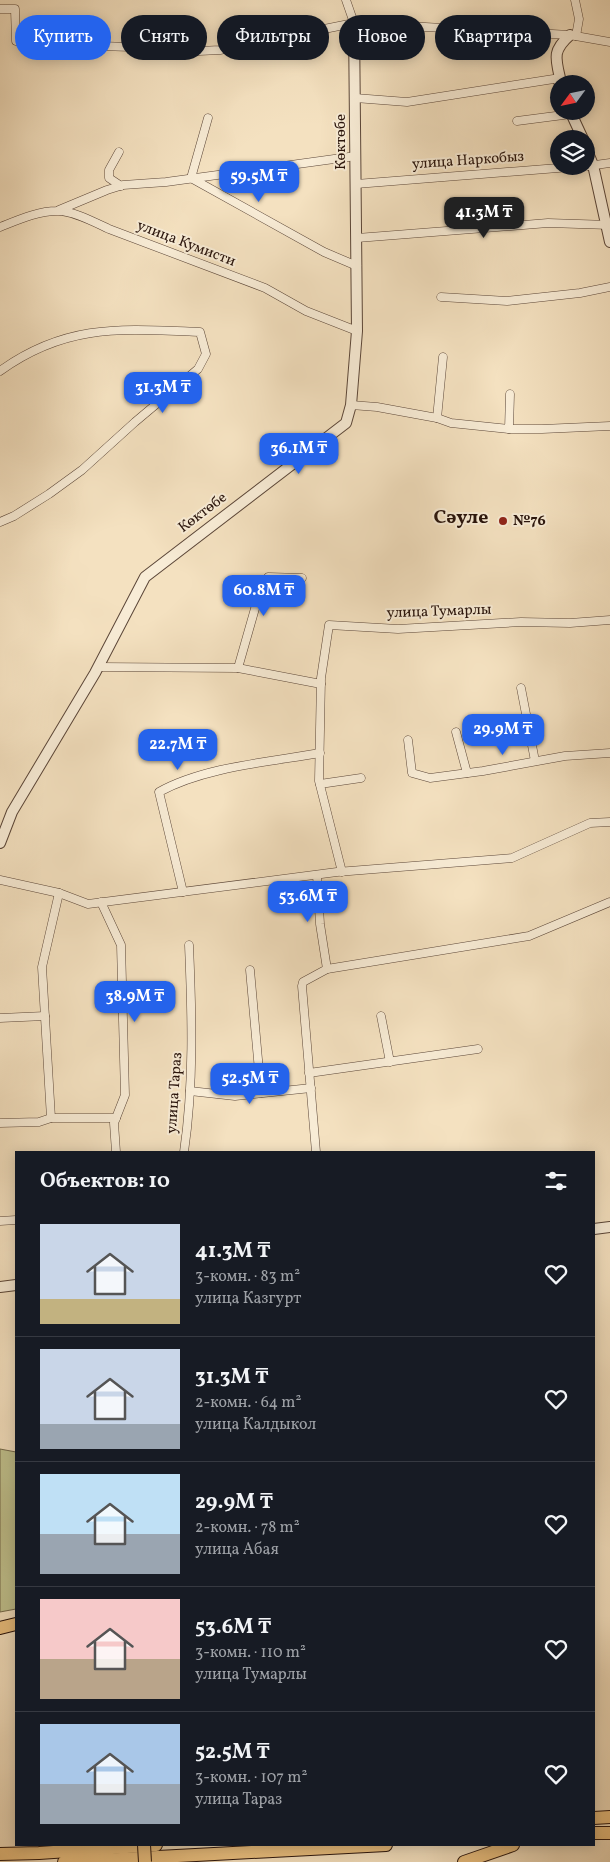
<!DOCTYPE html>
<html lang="ru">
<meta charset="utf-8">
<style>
body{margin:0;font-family:Vollkorn,serif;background:#20242c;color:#f1f3f6;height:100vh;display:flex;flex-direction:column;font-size:19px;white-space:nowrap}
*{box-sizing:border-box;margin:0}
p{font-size:16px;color:#9ea1a6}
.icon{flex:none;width:28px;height:28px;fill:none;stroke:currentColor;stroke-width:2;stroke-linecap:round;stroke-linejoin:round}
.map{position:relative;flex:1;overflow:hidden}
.sheet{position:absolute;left:15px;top:1151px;width:580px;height:695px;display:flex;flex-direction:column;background:#171b24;border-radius:0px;box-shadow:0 2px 12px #0003}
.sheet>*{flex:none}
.banner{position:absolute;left:15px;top:15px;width:580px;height:45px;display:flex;gap:10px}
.needle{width:32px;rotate:237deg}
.controls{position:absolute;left:550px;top:75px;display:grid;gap:10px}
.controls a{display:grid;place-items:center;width:45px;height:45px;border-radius:50%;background:#171b24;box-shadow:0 2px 12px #0003;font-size:25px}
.price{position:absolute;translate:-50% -42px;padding:0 11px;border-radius:10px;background:#2563eb;color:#fff;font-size:16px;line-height:32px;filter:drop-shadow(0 1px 2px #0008)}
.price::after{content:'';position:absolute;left:50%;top:30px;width:15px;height:11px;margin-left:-8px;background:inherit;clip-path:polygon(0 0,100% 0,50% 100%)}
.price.on{background:#222;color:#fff}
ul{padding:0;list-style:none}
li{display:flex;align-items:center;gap:15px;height:125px;padding:0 25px}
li+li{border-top:1px solid #363941}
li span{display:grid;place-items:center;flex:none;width:140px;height:100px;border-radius:0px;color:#555}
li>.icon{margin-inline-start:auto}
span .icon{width:60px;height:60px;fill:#fffc;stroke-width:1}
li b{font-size:21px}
h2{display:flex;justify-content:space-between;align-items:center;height:60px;padding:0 25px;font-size:21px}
.pill{padding:0 18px;border-radius:22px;background:#171b24;box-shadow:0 2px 12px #0003;font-size:18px;line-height:45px}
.pill.on{background:#2563eb;color:#fff}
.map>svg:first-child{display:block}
.green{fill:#c0c28f;stroke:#746a4d}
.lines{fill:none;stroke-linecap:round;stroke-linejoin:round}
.minor-casing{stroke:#5b4638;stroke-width:9}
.tertiary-casing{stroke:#5b4638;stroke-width:12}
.trunk-casing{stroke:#28130b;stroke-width:14}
.minor{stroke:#f8ecd6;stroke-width:8}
.tertiary{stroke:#f8ecd6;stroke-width:10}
.trunk{stroke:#eac080;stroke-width:12}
.trunk-bridge-casing{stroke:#28130b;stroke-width:14;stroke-linecap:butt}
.trunk-bridge{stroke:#eac080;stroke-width:12}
.poi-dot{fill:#8f2418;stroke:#f8ecd6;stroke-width:2}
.labels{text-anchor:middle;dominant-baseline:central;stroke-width:4;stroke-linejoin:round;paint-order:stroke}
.street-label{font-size:15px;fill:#28130b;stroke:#f8ecd6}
.poi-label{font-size:15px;font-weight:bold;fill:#28130b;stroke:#f8ecd6;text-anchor:start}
.district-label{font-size:20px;font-weight:bold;fill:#28130b;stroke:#f8ecd6}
</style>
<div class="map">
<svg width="610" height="1862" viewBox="0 0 610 1862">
<rect width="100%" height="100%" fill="#f4e1c0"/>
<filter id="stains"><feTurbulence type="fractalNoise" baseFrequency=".004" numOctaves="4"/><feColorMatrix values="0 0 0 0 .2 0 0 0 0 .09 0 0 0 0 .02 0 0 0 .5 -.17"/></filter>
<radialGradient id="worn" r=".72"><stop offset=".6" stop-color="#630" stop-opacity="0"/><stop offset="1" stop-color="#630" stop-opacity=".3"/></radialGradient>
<polygon class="green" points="0,1449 16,1452 16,1609 0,1612"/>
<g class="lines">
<defs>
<g id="minor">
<polyline points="346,0 354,23"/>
<polyline points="575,0 579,19 576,36"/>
<polyline points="0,9 15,9 16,41 36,44 131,47 157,53 220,50 354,23 570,35 610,42"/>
<polyline points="355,98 407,102 560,78"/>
<polyline points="208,118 191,178 324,252 357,266"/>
<polyline points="517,121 571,114"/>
<polyline points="119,152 109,170 109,178 121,186"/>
<polyline points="588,166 610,163"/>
<polyline points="356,184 583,166"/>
<polyline points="59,210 107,190 123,185 166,182 356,156"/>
<path d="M0,227C18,220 38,211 57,211C72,210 96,223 109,229L265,288L306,311L357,331"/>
<polyline points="357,238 548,223 610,225"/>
<polyline points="441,297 507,301 580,293 610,287"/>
<path d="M0,371C67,323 122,329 200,332L206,354L198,369L135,422L82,470L49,494L14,516L0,522"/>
<polyline points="351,405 377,407 437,418 443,357"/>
<polyline points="437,418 451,423 509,429 510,394"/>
<polyline points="509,429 542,429 610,426"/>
<polyline points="98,667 238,668 321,684"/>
<polyline points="238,668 260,591 268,577 302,578"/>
<polyline points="521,688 535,761"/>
<polyline points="456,732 467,773"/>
<polyline points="408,740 412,773 430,778 483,771 565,756 610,753"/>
<polyline points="320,784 361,778"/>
<polyline points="342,872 319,781 321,678 329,625 398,629 521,622 570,623 610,620"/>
<polyline points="317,875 320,924 327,969"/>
<polyline points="0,880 59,893 88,904 337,872 512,858 590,823 610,822"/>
<path d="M183,892L159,792C204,767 269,762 320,753"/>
<polyline points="101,902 121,945 125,1095 114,1123 116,1152"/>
<polyline points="250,970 261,1093"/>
<polyline points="381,1016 390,1062"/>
<polyline points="0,1018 45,1016"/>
<polyline points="309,1073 478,1049"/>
<polyline points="190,1091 235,1096 311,1088"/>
<polyline points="51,1118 42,967 59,893"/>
<polyline points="0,1123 39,1122 51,1118 116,1118"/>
<path d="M184,1152C194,1083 192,1015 189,945"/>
<polyline points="316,1152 302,986 303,982 327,969 529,936 610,902"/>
<polyline points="0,1221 16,1220"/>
</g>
<g id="tertiary">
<path d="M560,84L558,79L560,78C555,57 553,50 570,35"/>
<polyline points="570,111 583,139"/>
<polyline points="586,148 593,165 610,242"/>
<polyline points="0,843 12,812 95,673 145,577 346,423 351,405 357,331 354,23"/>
<polyline points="594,1229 610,1227"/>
<polyline points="0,1287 16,1285"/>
</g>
<g id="trunk">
<polyline points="0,1628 16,1624"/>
<polyline points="594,1818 610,1817"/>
<polyline points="594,1833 610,1833"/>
<polyline points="0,1854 39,1853 156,1845"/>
<polyline points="64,1862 386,1845"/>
<polyline points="464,1862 513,1845"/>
</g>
</defs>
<use href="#minor" class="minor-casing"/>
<use href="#tertiary" class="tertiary-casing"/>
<use href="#trunk" class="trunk-casing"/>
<use href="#minor" class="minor"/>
<use href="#tertiary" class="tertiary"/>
<use href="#trunk" class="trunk"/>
<defs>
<polyline id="trunk-bridge" points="144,1845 145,1862"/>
</defs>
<use href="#trunk-bridge" class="trunk-bridge-casing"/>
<use href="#trunk-bridge" class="trunk-bridge"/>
</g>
<circle class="poi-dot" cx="503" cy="521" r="5"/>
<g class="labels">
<g class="street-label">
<text transform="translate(341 142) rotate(-90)">Көктөбе</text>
<text transform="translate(468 161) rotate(-4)">улица Наркобыз</text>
<text transform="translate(186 244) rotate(21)">улица Кумисти</text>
<text transform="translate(203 513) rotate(-37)">Көктөбе</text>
<text transform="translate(439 612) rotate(-2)">улица Тумарлы</text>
<text transform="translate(175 1093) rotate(-86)">улица Тараз</text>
</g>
<g class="poi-label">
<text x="513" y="521">№76</text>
</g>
<g class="district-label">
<text x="461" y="518">Сәуле</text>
</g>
</g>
<rect width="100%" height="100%" filter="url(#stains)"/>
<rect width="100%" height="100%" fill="url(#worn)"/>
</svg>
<div class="controls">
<a><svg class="needle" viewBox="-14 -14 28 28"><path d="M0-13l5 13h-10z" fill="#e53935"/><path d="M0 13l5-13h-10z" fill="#9ea1a6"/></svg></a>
<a><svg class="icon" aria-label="layers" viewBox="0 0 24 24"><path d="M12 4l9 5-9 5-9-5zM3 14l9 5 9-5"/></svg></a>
</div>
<b class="price" style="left:259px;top:203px">59.5M ₸</b>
<b class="price on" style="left:484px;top:239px">41.3M ₸</b>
<b class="price" style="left:163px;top:414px">31.3M ₸</b>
<b class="price" style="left:299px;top:475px">36.1M ₸</b>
<b class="price" style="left:264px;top:617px">60.8M ₸</b>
<b class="price" style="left:503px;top:756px">29.9M ₸</b>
<b class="price" style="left:178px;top:771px">22.7M ₸</b>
<b class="price" style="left:308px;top:923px">53.6M ₸</b>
<b class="price" style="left:135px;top:1023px">38.9M ₸</b>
<b class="price" style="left:250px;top:1105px">52.5M ₸</b>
<div class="banner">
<a class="pill on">Купить</a>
<a class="pill">Снять</a>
<a class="pill">Фильтры</a>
<a class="pill">Новое</a>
<a class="pill">Квартира</a>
</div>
<section class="sheet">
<h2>Объектов: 10<svg class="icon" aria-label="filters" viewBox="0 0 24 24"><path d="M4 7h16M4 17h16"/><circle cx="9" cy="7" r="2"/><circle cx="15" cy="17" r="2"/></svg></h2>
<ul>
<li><span style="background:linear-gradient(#c9d6e8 75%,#c2b280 0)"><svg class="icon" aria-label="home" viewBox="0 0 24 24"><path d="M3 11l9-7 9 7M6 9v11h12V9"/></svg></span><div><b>41.3M ₸</b><p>3-комн. · 83 m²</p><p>улица Казгурт</p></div><svg class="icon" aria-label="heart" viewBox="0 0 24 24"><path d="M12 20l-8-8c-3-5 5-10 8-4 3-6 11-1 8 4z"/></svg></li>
<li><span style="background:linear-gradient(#c9d6e8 75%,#9aa5b1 0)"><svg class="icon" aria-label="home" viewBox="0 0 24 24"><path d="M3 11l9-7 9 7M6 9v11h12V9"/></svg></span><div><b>31.3M ₸</b><p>2-комн. · 64 m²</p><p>улица Калдыкол</p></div><svg class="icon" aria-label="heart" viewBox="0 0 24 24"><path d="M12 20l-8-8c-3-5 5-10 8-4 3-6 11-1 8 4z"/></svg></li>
<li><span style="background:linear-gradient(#bfe0f5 60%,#9aa5b1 0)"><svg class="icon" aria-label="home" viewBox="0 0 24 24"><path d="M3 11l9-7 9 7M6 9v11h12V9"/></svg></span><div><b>29.9M ₸</b><p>2-комн. · 78 m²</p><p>улица Абая</p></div><svg class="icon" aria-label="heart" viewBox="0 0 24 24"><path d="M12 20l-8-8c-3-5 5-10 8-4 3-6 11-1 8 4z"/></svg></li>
<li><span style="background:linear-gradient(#f6c9c9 60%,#b9a48a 0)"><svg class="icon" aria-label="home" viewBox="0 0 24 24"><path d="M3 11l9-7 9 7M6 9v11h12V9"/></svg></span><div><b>53.6M ₸</b><p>3-комн. · 110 m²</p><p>улица Тумарлы</p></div><svg class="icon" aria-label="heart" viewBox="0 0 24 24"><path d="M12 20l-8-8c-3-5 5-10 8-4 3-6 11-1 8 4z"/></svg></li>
<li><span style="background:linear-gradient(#a9c7e8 60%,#9aa5b1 0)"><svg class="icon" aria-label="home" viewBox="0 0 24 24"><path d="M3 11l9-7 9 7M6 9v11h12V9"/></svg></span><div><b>52.5M ₸</b><p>3-комн. · 107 m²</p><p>улица Тараз</p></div><svg class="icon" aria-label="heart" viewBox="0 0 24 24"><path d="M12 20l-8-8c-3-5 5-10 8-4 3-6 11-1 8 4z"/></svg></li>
</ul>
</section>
</div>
